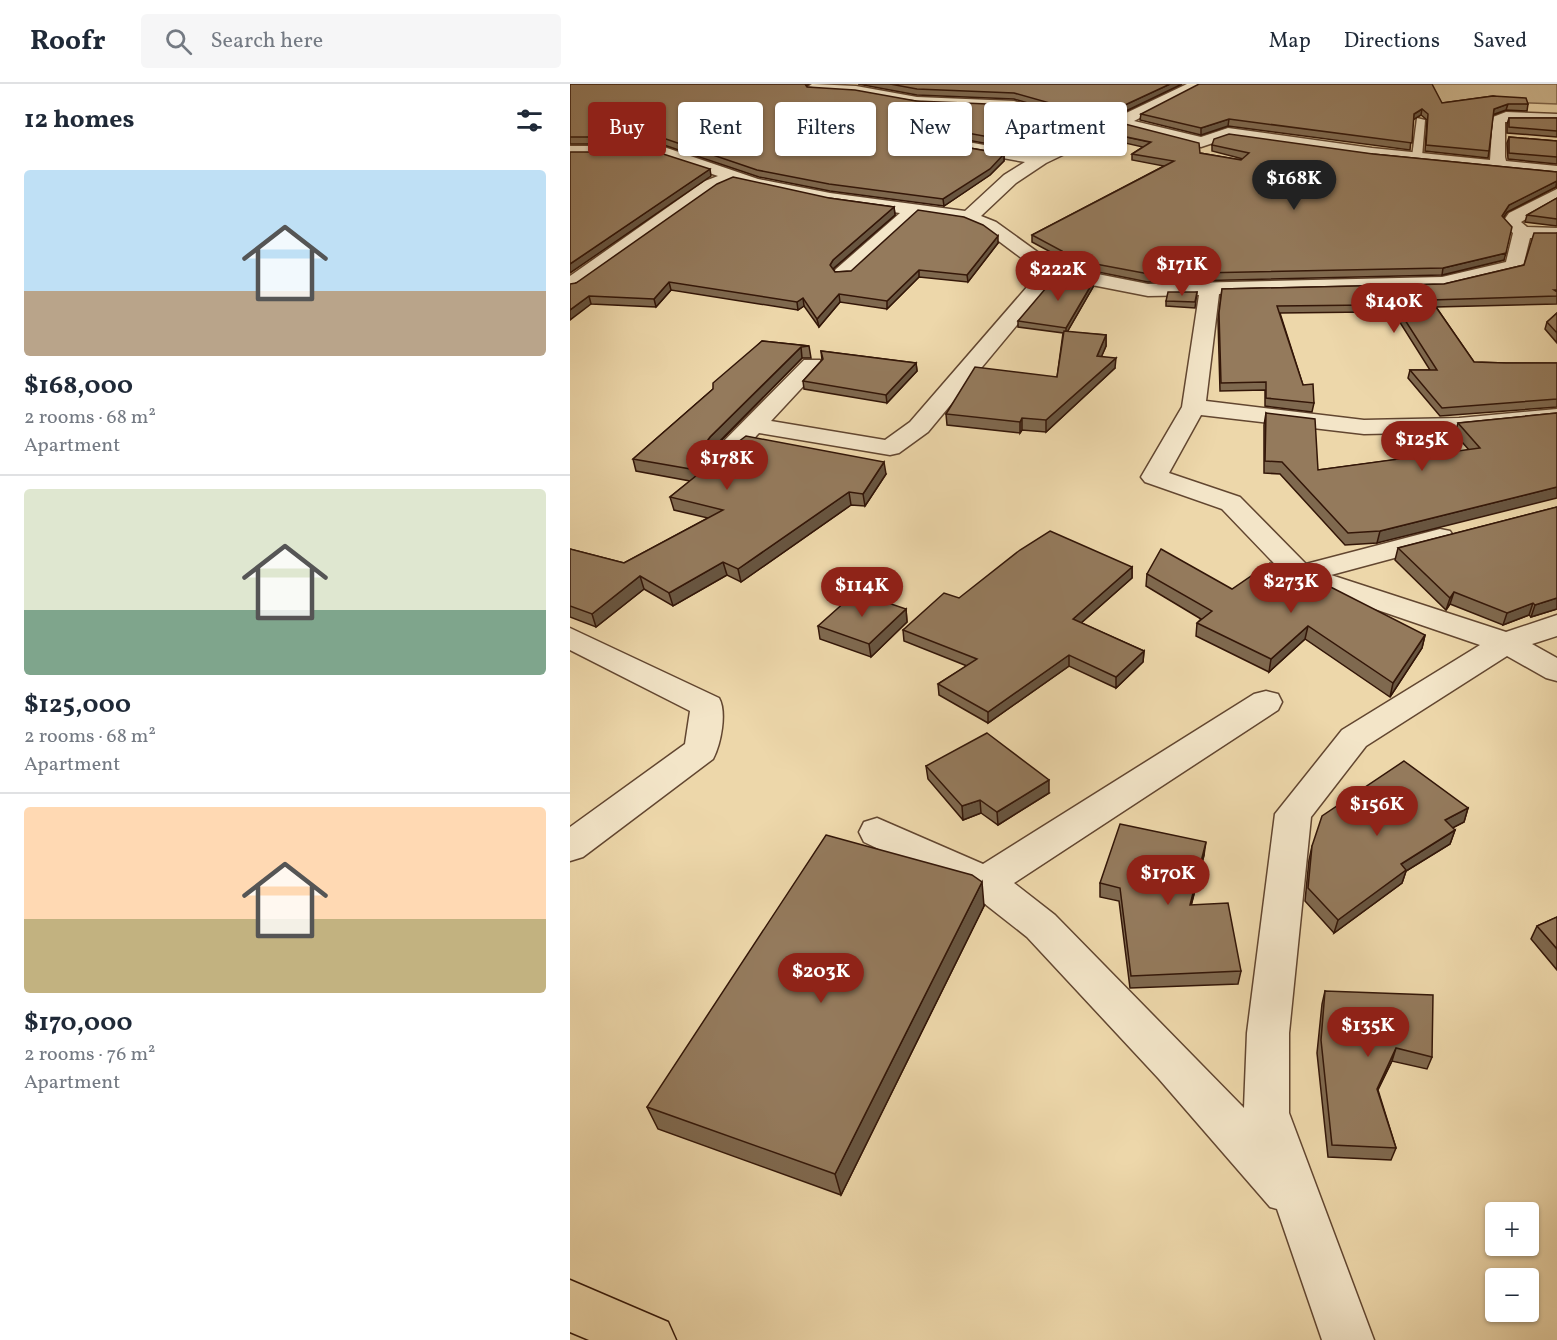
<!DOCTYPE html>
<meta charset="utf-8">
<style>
body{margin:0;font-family:Vollkorn,serif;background:#f6f6f7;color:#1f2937;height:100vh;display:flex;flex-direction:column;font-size:22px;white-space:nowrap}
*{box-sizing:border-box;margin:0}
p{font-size:20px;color:#747a83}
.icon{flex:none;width:33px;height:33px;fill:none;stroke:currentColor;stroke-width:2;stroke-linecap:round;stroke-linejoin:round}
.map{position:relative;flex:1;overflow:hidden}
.details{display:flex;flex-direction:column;background:#fff;width:570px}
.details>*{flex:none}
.banner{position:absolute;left:18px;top:18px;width:570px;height:54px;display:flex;gap:12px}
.buttons{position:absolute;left:915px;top:1118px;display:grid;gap:12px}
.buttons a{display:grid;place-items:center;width:54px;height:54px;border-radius:6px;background:#fff;box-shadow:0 2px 4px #0004;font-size:30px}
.price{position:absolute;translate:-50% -51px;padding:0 14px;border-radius:21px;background:#8f2418;color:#fff;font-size:20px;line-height:39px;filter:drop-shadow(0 2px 3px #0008)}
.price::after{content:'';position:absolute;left:50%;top:36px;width:18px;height:14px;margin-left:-9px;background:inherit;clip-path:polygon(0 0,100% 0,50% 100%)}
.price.on{background:#222;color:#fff}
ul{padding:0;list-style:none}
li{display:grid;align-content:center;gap:12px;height:318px;padding:0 24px}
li+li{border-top:2px solid #e0e1e3}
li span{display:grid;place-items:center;height:186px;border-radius:6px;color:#555}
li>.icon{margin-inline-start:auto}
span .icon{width:108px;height:108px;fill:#fffc;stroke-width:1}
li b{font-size:26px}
h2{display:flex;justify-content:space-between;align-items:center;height:72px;padding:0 24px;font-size:26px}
.tag{padding:0 21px;border-radius:6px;background:#fff;box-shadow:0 2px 4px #0004;font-size:21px;line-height:54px}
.tag.on{background:#8f2418;color:#fff}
header{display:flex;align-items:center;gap:36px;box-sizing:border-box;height:84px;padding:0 30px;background:#fff;border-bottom:2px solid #e0e1e3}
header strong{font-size:28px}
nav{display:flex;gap:33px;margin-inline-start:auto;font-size:21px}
.search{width:420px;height:54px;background:#f6f6f7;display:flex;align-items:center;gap:15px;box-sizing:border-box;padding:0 21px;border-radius:6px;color:#747a83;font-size:22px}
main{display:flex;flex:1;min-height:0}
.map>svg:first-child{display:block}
.green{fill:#cdb68e;stroke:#80664b;stroke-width:1.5}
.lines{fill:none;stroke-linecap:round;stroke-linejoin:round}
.lane-casing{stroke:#624630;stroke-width:3}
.street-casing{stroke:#624630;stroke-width:3}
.primary-casing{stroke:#331608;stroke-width:3}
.lane{fill:#f3e5c8;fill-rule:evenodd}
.street{fill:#f3e5c8;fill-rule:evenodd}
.primary{fill:#edd7aa;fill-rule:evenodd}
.wall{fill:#7f694f;stroke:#331608;stroke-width:1.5}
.shaded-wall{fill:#685540;stroke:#331608;stroke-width:1.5}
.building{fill:#947a5c;stroke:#331608;stroke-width:1.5}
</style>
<header>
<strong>Roofr</strong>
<div class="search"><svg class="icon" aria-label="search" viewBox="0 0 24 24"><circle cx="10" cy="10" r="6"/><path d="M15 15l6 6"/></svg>Search here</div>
<nav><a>Map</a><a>Directions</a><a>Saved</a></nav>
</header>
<main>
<section class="details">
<h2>12 homes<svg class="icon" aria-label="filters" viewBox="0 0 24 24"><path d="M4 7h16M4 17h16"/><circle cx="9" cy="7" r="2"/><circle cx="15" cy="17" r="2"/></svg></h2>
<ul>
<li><span style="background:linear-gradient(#bfe0f5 65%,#b9a48a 0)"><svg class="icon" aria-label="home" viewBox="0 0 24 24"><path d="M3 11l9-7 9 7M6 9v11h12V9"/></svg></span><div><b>$168,000</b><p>2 rooms · 68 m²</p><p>Apartment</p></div></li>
<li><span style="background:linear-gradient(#dfe7d0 65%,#7fa58c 0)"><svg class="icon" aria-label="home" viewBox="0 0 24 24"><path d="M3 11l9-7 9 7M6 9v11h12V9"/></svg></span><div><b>$125,000</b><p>2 rooms · 68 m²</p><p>Apartment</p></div></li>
<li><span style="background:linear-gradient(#ffd9b3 60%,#c2b280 0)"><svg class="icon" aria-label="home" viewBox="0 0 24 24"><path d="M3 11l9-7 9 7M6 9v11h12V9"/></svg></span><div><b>$170,000</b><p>2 rooms · 76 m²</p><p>Apartment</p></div></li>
</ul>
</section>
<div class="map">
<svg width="987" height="1256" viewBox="0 0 987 1256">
<rect width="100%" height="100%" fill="#edd7aa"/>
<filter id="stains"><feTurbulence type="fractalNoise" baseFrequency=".00333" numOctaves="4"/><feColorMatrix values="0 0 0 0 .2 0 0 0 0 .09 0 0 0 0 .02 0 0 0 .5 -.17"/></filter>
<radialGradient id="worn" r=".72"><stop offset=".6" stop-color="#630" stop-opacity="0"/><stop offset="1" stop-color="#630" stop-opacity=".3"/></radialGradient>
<polygon class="green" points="654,0 987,0 987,20 933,18 865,27"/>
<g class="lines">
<defs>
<polygon id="lane" points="847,34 855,36 852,73 847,76 842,73"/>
<g id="street">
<path d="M242,0L286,2L347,13L444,17L529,42L617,0H635L564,37L631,53L658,44L802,64L920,76L923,33L936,28L987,30V38H935V73L936,77L987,82V92L802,74L658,54L631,63L551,43L476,79L446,99L411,132L426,138L487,182L578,200L872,193L936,178L943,149L932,139L939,129L987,105V117L951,138L957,143L987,144V154H960L952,186L872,205L649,210L636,317L794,336L889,334L987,325V339L889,348L794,350L631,331L599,389L670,413L736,480L870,445L880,447L884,453L880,459L761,491L936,548L987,531V552L962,560L987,574V597L976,594L937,572L796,662L741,733L719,949V1029L804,1256H752L707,1125L700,1123L589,995L457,853L401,809L294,758L289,748L294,738L307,734L413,780L684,610L696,607L708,610L712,618L708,626L444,799L485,831L674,1024L677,949L705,730L772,646L910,561L720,496L652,425L575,398L571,393L612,323L629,211L578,212L486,194L358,348L329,369L320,371L189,349C176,363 165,382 144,377L140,372L144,367L234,276H250L253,281L201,337L315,356L340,338L470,188L414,146L395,138L348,131L280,193H266L263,189L266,185L330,129L260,119L164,98L147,105L7,205L0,207V192L135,97L148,92L89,72H0V62H91L188,95L260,109L395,127L434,91L455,78L338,57L333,55L330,52L333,49L338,47L468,71L517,48L443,25L347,21L286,10L238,7L236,4Z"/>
<polygon points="787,0 856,0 849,4 794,4"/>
<path d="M0,544L149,614C157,628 151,660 143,675L13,773L0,777V743L115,660L120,627L0,566Z"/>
</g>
<polygon id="primary" points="0,1196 98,1238 106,1256 19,1256 0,1248"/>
</defs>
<use href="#lane" class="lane-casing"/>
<use href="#street" class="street-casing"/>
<use href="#primary" class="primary-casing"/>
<use href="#lane" class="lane"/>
<use href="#street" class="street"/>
<use href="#primary" class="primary"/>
</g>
<g class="wall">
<polygon points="0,0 239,0 236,2 237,3 346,17 511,42 511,48 501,47 481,56 470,53 446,65 338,45 332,47 331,49 337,53 434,70 434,77 420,91 374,122 260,107 189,93 91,60 0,60"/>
<polygon points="288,0 612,0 529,40 444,15 347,11"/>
<polygon points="923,12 958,20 957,27 936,26 923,31 919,67 918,74 855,67 857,36 851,31 843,35 840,66 658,42 631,51 570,36 571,30 872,19"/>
<polygon points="939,34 987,34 987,53 937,49 937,40"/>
<polygon points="533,48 630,69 671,76 673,75 642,67 642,61 803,70 987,88 987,104 986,103 937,128 933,134 934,176 872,191 578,198 488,180 488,172 462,158 462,151 594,82 562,76 562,70 573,63 533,54"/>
<polygon points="939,53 987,57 987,80 938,75 937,59"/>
<polygon points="259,114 324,123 325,131 264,184 263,185 265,188 281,187 428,159 398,198 349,193 317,225 270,218 249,243 234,222 228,226 101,206 86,223 21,220 6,199"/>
<polygon points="987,114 987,142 955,138 957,131"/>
<polygon points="987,149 987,220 866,223 904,278 936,279 987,279 987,323 870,332 838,294 840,286 860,286 826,232 803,233 799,228 710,229 733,301 744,319 742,328 695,322 695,306 650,307 648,236 652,205 874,200 954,181"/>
<polygon points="523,198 523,203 497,248 536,251 536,262 531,273 545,284 476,348 452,346 450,349 377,341 376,330 487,293 493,249 448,243 448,237"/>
<polygon points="627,208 625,224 596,222 596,217"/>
<polygon points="987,229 987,259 975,245 977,238"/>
<polygon points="192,257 239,262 241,274 232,274 142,366 316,390 295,422 281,421 171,498 157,491 103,522 74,505 26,543 0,533 0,465 54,479 138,434 104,426 100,413 120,397 66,387 63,375 143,305"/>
<polygon points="251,267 346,279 347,287 317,319 234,305 233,297 252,276"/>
<polygon points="696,329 748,386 899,366 885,350 888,339 987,329 807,459 775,461 710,390 694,389 694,341"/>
<polygon points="987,423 987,525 961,533 959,531 933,541 880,520 876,526 825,476 828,464"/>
<polygon points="562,483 562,494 511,539 574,567 573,578 546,604 499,582 418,639 369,611 368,600 397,582 334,557 333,546 389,514"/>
<polygon points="577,490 662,505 855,551 852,564 820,613 735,555 699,588 626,552 627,539 631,535 576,502"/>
<polygon points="336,525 337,538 301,573 250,555 248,542"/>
<polygon points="356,682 479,709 428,741 411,729 393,736 358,695"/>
<polygon points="898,724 894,738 882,744 885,746 880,760 836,787 832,799 764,849 735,817 739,776 742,762"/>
<polygon points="634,771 621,821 671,887 668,900 560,904 549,817 530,813 530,799"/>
<polygon points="414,822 271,1111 88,1045 77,1023"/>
<polygon points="987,833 987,886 961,855 967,842"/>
<polygon points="755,907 862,973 857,985 822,977 808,1006 826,1064 821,1076 758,1073 747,969 752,920"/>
</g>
<g class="shaded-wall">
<polygon points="600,0 612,0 529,40 529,33"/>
<polygon points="938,20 936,26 922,31 924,25"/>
<polygon points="852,25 851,31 843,36 844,30"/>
<polygon points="659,35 658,42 631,51 631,44"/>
<polygon points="338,38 338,45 332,47 328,54 328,47 332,41"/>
<polygon points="502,41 501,47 481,56 481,49"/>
<polygon points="470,47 470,53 446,65 446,58"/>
<polygon points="434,70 434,77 420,91 374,122 373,115"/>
<polygon points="140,85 141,92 0,189 0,180"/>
<polygon points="987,97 986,103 937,128 930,139 932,132 939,121"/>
<polygon points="324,123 325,131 264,184 261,189 260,181 263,176"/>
<polygon points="428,152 428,159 398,198 397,191"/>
<polygon points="936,169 934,176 872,191 873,184"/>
<polygon points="349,186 349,193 317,225 317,217"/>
<polygon points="99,198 101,206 86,223 84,215"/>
<polygon points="523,198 523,203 496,250 496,244"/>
<polygon points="269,210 270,218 249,243 247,235"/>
<polygon points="19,212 21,220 0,236 0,226"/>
<polygon points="233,214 234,222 228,226 227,218"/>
<polygon points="536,251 536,262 527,283 527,272"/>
<polygon points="231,263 232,274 142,365 138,372 135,360 140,353"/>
<polygon points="546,274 545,284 476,348 476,336"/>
<polygon points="346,279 347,287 317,319 316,311"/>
<polygon points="452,334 452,346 450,349 450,338"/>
<polygon points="314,378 316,390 295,422 293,410"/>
<polygon points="987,403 987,414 807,459 810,447"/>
<polygon points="279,408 281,421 171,498 168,485"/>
<polygon points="153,478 157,491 103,522 99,509"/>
<polygon points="562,483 562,494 503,546 503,535"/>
<polygon points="70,492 74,505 26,543 22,530"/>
<polygon points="884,508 880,520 876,526 880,514"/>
<polygon points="987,514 987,525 961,533 965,521"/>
<polygon points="963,519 959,531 933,541 937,529"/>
<polygon points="336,525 337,538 301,573 299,560"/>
<polygon points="738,542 735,555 699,588 701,575"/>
<polygon points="855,551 852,564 820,613 823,599"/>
<polygon points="574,567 573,578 546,604 546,593"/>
<polygon points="499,571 499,582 418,639 418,628"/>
<polygon points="479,696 479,709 428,741 427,728"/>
<polygon points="410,716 411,729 393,736 392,722"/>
<polygon points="898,724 894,738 871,750 875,736"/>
<polygon points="885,746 880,760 836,787 832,799 764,849 768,836 831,780"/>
<polygon points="636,758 634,771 618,834 620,821"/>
<polygon points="412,798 414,822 271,1111 265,1090"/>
<polygon points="826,964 822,977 802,1017 807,1005"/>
</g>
<g class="building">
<polygon points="0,0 235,0 237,3 285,6 346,17 442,21 511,42 502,41 481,49 470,47 446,58 338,38 332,41 328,47 337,53 434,70 420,85 373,115 259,100 187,86 90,53 0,53"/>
<polygon points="320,0 600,0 529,33 444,9 347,5"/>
<polygon points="629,0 862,0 872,19 923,12 956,14 958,20 938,20 924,25 919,67 856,61 858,30 852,25 844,30 842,59 659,35 631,44 571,30"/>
<polygon points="939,34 987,34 987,47 939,43"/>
<polygon points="551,39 629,59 630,69 671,76 679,69 642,61 644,55 659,50 803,70 987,88 987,97 939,121 932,132 942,143 936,169 873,184 579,190 488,173 492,167 462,151 604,77 562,70 581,58 533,48"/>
<polygon points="939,53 987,57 987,73 939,69"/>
<polygon points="0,68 87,68 140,85 0,180"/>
<polygon points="163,93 259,114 324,123 263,176 260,181 265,188 281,187 348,126 394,133 413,141 428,152 397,191 349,186 317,217 269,210 247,235 233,214 227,218 99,198 84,215 19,212 0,226 0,200 6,199 147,100"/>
<polygon points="987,114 987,135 957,131"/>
<polygon points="964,149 987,149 987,206 984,206 987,208 987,212 861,216 904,278 936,279 987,279 987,315 872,324 840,286 867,286 828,225 804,226 800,221 707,222 733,301 743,300 744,319 696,314 696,298 651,299 649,229 652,205 874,200 954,181"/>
<polygon points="487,191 523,198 496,244 448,237"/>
<polygon points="598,208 627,208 625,218 596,217"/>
<polygon points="987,229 987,249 977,238"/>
<polygon points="494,247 536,251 527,272 546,274 476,336 452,334 450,338 376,330 405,283 487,293"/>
<polygon points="192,257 239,262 231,263 140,353 135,360 139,366 156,367 176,352 314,378 293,410 279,408 168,485 153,478 99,509 70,492 22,530 0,522 0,465 54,479 153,426 100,413 132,387 63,375 143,305 143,299"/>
<polygon points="251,267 346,279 316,311 233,297 253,275"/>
<polygon points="696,329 745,335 748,386 910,364 888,339 987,329 987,403 810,447 778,449 712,378 695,377"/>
<polygon points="987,423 987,514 965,521 963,519 937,529 884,508 880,514 828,464"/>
<polygon points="480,447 562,483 503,535 574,567 546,593 499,571 418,628 368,600 407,575 333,546 374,509 389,514 450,466"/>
<polygon points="591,465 662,505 700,479 741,493 855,551 823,599 738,542 701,575 627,539 642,527 577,490"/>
<polygon points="286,508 336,525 299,560 248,542"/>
<polygon points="417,649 479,696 427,728 410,716 392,722 356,682"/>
<polygon points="834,677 898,724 875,736 885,746 831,780 836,786 768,836 738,804 742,762 752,732"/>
<polygon points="550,740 636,758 620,821 658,819 671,887 561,892 550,804 530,799"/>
<polygon points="256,751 402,791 412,798 265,1090 77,1023"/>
<polygon points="987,833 987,865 967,842"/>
<polygon points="755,907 863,911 862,973 826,964 807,1005 826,1064 762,1061 751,956"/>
</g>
<rect width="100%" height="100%" filter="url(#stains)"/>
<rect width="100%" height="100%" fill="url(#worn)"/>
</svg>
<div class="buttons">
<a>+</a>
<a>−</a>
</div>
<b class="price on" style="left:724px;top:127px">$168K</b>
<b class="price" style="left:612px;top:213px">$171K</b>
<b class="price" style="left:488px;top:218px">$222K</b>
<b class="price" style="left:824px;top:250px">$140K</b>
<b class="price" style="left:852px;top:388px">$125K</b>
<b class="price" style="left:157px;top:407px">$178K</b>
<b class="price" style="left:721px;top:530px">$273K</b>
<b class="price" style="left:292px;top:534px">$114K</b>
<b class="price" style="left:807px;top:753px">$156K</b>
<b class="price" style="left:598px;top:822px">$170K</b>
<b class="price" style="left:251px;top:920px">$203K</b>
<b class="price" style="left:798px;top:974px">$135K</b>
<div class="banner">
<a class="tag on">Buy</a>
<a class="tag">Rent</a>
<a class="tag">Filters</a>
<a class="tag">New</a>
<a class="tag">Apartment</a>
</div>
</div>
</main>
